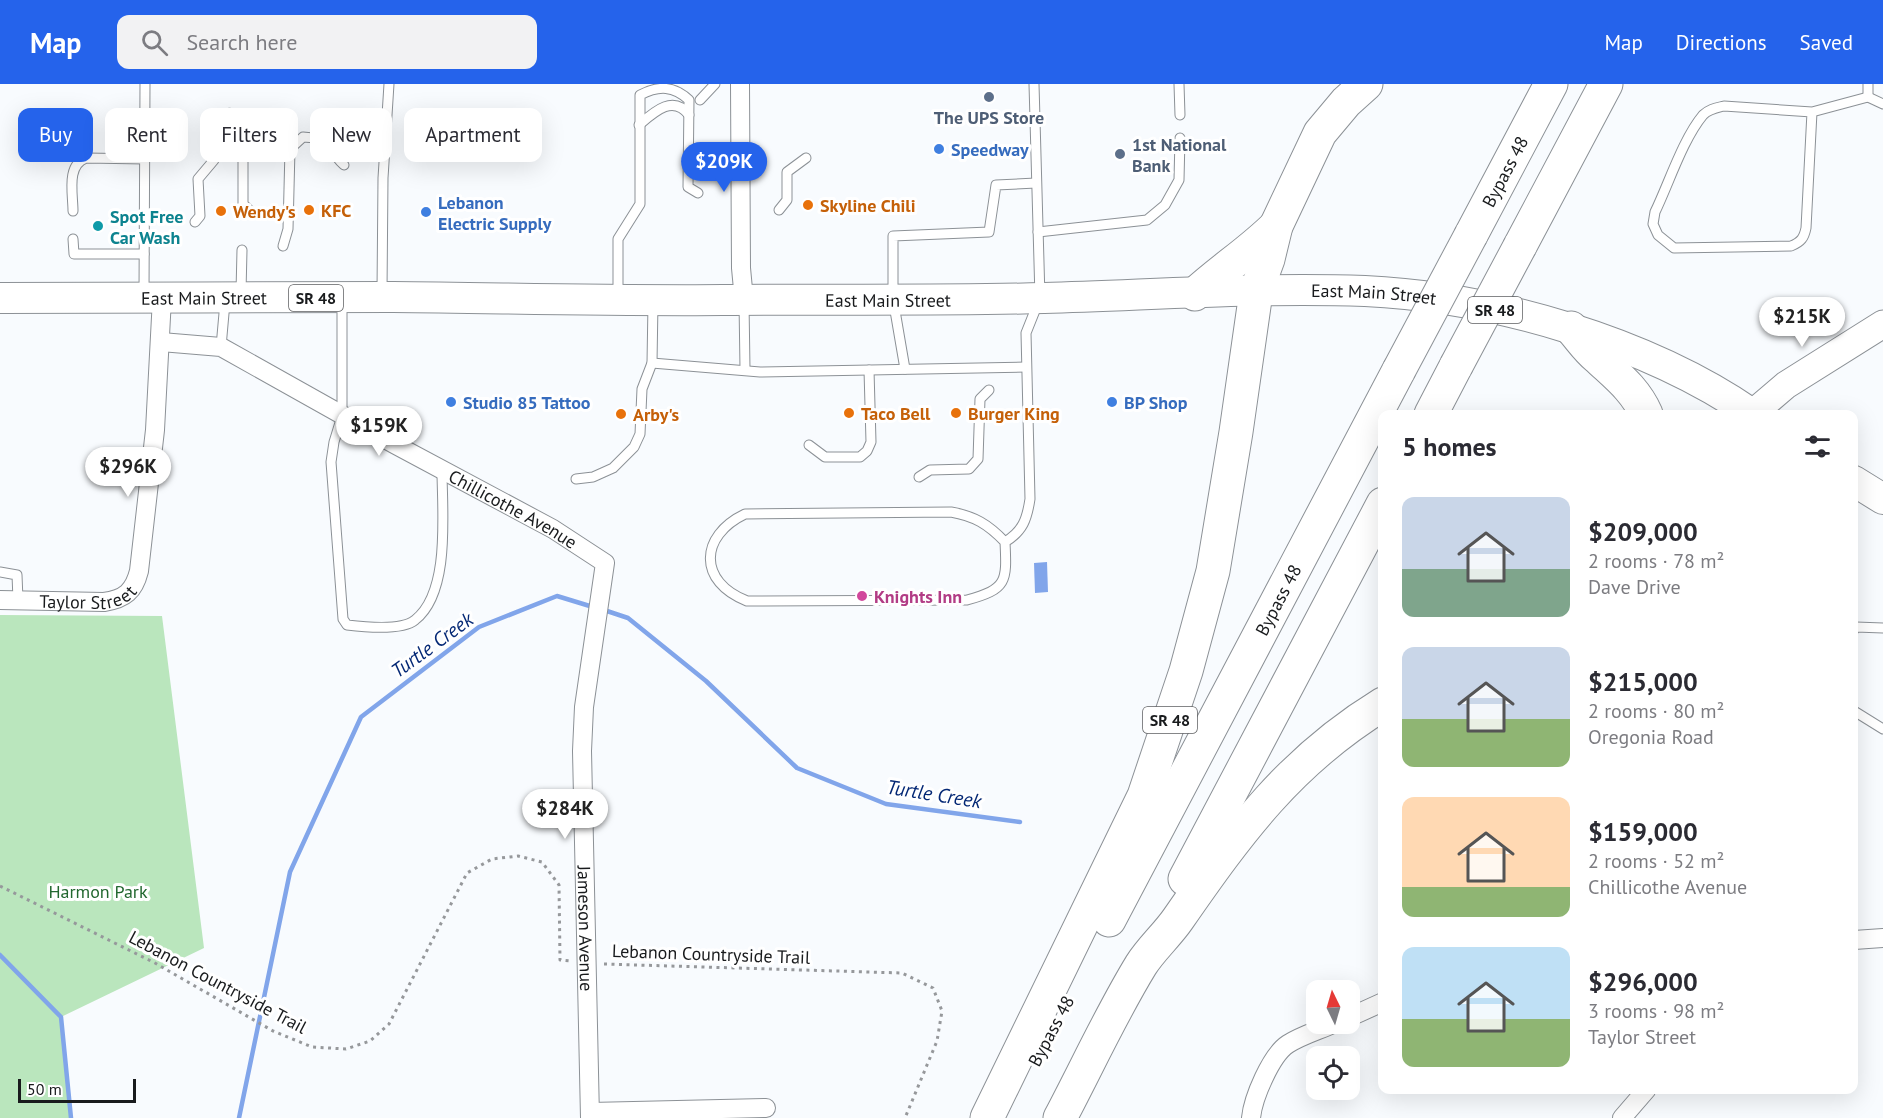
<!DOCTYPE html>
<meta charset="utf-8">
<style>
body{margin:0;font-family:"PT Sans",sans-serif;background:#f2f2f3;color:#2b2b33;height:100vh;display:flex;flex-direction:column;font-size:22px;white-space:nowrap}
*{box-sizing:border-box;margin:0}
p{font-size:20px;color:#7c7c81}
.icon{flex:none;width:33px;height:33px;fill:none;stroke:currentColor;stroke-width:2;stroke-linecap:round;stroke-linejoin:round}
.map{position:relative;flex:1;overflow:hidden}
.side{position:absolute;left:1378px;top:326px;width:480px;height:684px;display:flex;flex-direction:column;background:#fff;border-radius:12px;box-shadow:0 6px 24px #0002}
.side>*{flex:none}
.top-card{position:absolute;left:18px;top:24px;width:570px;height:54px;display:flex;gap:12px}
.needle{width:39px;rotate:355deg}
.controls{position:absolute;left:1306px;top:896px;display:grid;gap:12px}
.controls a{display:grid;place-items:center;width:54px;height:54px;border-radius:12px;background:#fff;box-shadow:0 6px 24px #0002;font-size:30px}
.scale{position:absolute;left:18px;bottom:15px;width:118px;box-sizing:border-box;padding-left:6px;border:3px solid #191b1d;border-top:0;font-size:16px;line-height:21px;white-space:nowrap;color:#191b1d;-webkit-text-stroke:4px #fff;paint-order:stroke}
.price{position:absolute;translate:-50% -51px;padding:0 14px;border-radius:21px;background:#fff;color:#222;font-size:20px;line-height:39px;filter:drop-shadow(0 2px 3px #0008)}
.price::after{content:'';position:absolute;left:50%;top:36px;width:18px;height:14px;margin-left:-9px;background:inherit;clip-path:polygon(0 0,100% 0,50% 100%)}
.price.on{background:#2563eb;color:#fff}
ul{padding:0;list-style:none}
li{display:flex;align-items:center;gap:18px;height:150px;padding:0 24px}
li span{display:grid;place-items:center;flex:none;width:168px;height:120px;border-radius:12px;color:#555}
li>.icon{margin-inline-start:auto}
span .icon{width:72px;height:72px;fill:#fffc;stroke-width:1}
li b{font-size:26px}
h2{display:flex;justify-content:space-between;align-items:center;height:72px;padding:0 24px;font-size:26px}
.chip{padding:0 21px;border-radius:12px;background:#fff;box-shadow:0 6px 24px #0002;font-size:21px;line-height:54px}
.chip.on{background:#2563eb;color:#fff}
header{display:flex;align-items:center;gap:36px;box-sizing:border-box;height:84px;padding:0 30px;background:#2563eb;color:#fff}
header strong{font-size:28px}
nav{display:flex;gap:33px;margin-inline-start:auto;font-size:21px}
.search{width:420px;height:54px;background:#f2f2f3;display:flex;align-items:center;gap:15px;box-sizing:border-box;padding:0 21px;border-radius:12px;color:#7c7c81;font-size:22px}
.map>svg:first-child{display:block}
.green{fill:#bae6bd}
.water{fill:#81a5ea}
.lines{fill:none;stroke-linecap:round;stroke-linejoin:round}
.stream{stroke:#81a5ea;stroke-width:4.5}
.lane-casing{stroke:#8c9196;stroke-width:11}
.street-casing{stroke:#8c9196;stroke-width:20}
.secondary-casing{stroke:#8c9196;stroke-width:29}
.primary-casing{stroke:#8c9196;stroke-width:32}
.highway-casing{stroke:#8c9196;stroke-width:35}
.path{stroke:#96989b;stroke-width:3;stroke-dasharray:3 4.5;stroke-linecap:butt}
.lane{stroke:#fff;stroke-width:9}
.street{stroke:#fff;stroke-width:18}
.secondary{stroke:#fff;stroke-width:27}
.primary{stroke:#fff;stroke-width:30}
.highway{stroke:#fff;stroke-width:33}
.highway-bridge-casing{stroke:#8c9196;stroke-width:35;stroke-linecap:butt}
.highway-bridge{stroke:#fff;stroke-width:33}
.service-dot{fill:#5c6f8a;stroke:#fff;stroke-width:2}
.shop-dot{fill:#3f7fe0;stroke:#fff;stroke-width:2}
.food-dot{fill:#e8710a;stroke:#fff;stroke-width:2}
.culture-dot{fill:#0f9aa8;stroke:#fff;stroke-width:2}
.hotel-dot{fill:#d1479c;stroke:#fff;stroke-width:2}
.labels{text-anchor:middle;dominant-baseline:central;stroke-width:6;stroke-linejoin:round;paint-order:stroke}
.shield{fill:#fff;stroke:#5e5f61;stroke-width:1.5}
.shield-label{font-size:16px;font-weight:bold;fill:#191b1d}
.service-label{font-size:18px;font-weight:bold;fill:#4e5e75;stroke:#fff}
.shop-label{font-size:18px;font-weight:bold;fill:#366cbe;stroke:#fff;text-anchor:start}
.street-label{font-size:18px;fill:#191b1d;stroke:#fff}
.food-label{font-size:18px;font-weight:bold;fill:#c56008;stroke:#fff;text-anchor:start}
.culture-label{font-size:18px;font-weight:bold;fill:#0d838f;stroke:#fff;text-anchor:start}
.hotel-label{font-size:18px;font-weight:bold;fill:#b23c85;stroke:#fff;text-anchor:start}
.park-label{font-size:18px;fill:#22672f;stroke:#fff}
.water-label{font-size:20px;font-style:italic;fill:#042875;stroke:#fff}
</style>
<header>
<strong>Map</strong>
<div class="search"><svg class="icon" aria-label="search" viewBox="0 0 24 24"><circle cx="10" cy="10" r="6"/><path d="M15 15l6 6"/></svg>Search here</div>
<nav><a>Map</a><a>Directions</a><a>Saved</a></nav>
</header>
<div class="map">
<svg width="1883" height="1034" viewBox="0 0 1883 1034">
<rect width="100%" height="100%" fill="#f8fbfe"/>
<polygon class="green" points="0,531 162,532 204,864 61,933 71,1034 0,1034"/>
<polygon class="water" points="1047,478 1048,508 1035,509 1034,479"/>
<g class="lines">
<g class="stream">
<polyline points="604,526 628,534 706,597 797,684 886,720 1020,738"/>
<polyline points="0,871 61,933 71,1034"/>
<polyline points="239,1034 290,788 361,633 479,543 557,512 593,523"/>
</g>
<defs>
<g id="lane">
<polyline points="1179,0 1180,31"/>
<polyline points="1868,13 1868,0"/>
<polyline points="700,16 715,0"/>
<path d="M1812,28L1806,144C1804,154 1801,158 1791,162L1674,164L1658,151L1653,140L1655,128C1669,99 1683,55 1703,31C1709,25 1716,24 1724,22L1812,28L1868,13L1883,20"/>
<path d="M639,41C654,28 673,10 689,31"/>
<polyline points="779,126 787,116 787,88 806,74"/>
<path d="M73,127C73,110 66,81 86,74L145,75"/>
<path d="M195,138L200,132L198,95L214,76L218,34C228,26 235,28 243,37V120L250,127"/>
<polyline points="1038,148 1147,136 1165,121 1179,96 1180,54"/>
<polyline points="73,155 74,170 144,170"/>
<path d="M283,162L288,145L290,65L303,53C339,55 324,63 344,81"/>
<polyline points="241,208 242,166"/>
<polyline points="382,208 383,94 389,0"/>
<polyline points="144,209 145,0"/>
<path d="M618,211V155L640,120V11C659,1 674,2 689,16L688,103L698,109"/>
<path d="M342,216V332L334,358L331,378L343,535L347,541C364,543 402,547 415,536C451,508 442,427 442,386"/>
<polyline points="744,218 745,285"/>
<polyline points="221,263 225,218"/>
<polyline points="652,279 760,288 1026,283"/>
<polyline points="905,285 893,215 893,152 989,148 996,101 1036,99"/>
<polyline points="809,361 825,373 860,373 867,367 871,358 869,286"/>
<polyline points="919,393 930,386 969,385 978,375 980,315 989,306"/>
<polyline points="576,395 593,393 613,384 634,363 640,350 642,305 652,279 653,219"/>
<path d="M1005,458C1007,498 1007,505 967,516L747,517C698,498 699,452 745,430L951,428C974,432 988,440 1005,458C1023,447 1027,435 1030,415L1026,249L1040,214L1034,0"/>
<polyline points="0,488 17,491 18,516"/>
<polyline points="1854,546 1856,543 1883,544"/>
<polyline points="1854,627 1883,645"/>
</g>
<g id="street">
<polyline points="740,0 741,184 744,216"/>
<path id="s1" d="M161,258L221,263L394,360L553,445L605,479L584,623L582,667L590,1034"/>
<path id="s2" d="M0,516L104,518C125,515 134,507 139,487L155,346L162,214"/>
<polyline points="1854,856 1883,854"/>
<polyline points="1350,933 1383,918"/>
<polyline points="590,1028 766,1024"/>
<path d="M1251,1034C1253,1014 1271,971 1288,960C1302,951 1320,946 1335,939"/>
<polyline points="1622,1034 1647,1005"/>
</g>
<polyline id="secondary" points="1752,330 1786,301 1883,240"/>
<g id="primary">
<path id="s3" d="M0,214C131,214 262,213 393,213C503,214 613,217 723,216C830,215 937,217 1044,214C1151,211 1258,203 1365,207C1493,213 1646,257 1752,330"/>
<polyline points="1854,397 1883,415"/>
</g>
<g id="highway">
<path id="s4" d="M1471,151L1551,0"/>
<polyline points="1520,162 1606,0"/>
<path d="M1195,210C1221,186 1251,167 1276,142"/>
<path d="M1571,244C1580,254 1587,265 1597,273C1616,291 1635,305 1646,330"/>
<polyline points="1431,330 1456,282"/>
<polyline points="1185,795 1383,420"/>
<path id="s5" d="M1109,836L1399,286"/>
<polyline points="987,1034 1144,712 1186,587 1213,487 1236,348 1256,208 1268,175 1276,142 1320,49 1346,18 1366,0"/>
<path d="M1060,1034C1087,983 1111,930 1141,881C1151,865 1167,851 1178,835C1239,747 1290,677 1383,620"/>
</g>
</defs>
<use href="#lane" class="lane-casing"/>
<use href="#street" class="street-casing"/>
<use href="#secondary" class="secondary-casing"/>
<use href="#primary" class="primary-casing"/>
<use href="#highway" class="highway-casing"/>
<g class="path">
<polyline points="0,802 155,879 273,947 312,963 346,965 370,957 389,940 467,789 492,775 518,772 542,778 559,801 560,876 570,877"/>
<polyline points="604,880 902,889 933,904 942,927 937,957 905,1034"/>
</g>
<use href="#lane" class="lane"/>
<use href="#street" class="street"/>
<use href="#secondary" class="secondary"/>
<use href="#primary" class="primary"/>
<use href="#highway" class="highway"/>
<defs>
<g id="highway-bridge">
<polyline points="1456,282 1520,162"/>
<polyline points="1399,286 1471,151"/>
</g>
</defs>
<use href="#highway-bridge" class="highway-bridge-casing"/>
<use href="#highway-bridge" class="highway-bridge"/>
</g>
<g class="service-dot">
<circle cx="989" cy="13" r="6"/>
<circle cx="1120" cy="70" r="6"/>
</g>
<g class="shop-dot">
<circle cx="939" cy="65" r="6"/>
<circle cx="426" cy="128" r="6"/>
<circle cx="451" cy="318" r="6"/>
<circle cx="1112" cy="318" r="6"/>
</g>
<g class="food-dot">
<circle cx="808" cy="121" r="6"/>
<circle cx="309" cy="126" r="6"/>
<circle cx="221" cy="127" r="6"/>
<circle cx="849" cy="329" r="6"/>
<circle cx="956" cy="329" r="6"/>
<circle cx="621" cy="330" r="6"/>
</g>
<circle class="culture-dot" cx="98" cy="142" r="6"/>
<circle class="hotel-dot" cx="862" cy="512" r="6"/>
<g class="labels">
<g class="shield">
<rect x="289" y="201" width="54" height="26" rx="4.5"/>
<rect x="1468" y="213" width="54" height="26" rx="4.5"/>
<rect x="1143" y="623" width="54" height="26" rx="4.5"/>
</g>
<g class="shield-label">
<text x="316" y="214">SR 48</text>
<text x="1495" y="226">SR 48</text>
<text x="1170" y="636">SR 48</text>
</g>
<g class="service-label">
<text x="989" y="33">The UPS Store</text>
<text x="1132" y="60" text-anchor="start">1st National<tspan x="1132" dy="21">Bank</tspan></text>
</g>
<g class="shop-label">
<text x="951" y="65">Speedway</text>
<text x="438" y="118">Lebanon<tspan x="438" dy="21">Electric Supply</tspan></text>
<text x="463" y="318">Studio 85 Tattoo</text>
<text x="1124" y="318">BP Shop</text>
</g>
<g class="street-label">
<text stroke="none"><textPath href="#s4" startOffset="72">Bypass 48</textPath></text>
<text stroke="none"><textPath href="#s3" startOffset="1374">East Main Street</textPath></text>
<text stroke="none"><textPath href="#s3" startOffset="204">East Main Street</textPath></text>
<text stroke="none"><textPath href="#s3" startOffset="888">East Main Street</textPath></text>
<text stroke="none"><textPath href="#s1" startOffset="394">Chillicothe Avenue</textPath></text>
<text stroke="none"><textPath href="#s2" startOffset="88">Taylor Street</textPath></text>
<text stroke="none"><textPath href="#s5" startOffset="362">Bypass 48</textPath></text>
<text stroke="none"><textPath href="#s1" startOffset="868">Jameson Avenue</textPath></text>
<text transform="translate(711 870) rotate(2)">Lebanon Countryside Trail</text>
<text transform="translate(218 898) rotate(28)">Lebanon Countryside Trail</text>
<text transform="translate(1051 947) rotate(-62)">Bypass 48</text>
</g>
<g class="food-label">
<text x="820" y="121">Skyline Chili</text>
<text x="321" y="126">KFC</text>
<text x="233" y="127">Wendy's</text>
<text x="861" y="329">Taco Bell</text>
<text x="968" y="329">Burger King</text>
<text x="633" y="330">Arby's</text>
</g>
<g class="culture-label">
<text x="110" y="132">Spot Free<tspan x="110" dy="21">Car Wash</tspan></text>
</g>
<g class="hotel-label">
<text x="874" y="512">Knights Inn</text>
</g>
<g class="park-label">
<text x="98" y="807">Harmon Park</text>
</g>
<g class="water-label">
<text transform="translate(432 561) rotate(-36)">Turtle Creek</text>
<text transform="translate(934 710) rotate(9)">Turtle Creek</text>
</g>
</g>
</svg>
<div class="controls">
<a><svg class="needle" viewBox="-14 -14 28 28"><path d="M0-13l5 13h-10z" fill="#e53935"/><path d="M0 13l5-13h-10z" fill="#7c7c81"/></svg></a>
<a><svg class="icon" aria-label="locate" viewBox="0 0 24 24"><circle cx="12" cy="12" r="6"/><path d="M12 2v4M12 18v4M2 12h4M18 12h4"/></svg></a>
</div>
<div class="scale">50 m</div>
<b class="price on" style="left:724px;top:109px">$209K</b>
<b class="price" style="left:1802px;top:264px">$215K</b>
<b class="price" style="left:379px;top:373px">$159K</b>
<b class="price" style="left:128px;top:414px">$296K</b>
<b class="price" style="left:565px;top:756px">$284K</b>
<div class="top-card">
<a class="chip on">Buy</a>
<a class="chip">Rent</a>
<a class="chip">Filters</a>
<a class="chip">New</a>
<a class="chip">Apartment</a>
</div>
<section class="side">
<h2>5 homes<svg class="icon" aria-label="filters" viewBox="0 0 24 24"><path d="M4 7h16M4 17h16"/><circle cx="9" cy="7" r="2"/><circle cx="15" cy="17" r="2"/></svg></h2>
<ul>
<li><span style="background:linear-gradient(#c9d6e8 60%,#7fa58c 0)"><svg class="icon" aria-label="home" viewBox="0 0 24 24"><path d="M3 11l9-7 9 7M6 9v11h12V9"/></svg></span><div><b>$209,000</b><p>2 rooms · 78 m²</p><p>Dave Drive</p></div></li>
<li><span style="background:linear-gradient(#c9d6e8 60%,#8fb573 0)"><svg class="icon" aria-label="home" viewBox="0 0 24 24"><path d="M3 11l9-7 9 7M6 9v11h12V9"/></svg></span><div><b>$215,000</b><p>2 rooms · 80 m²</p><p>Oregonia Road</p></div></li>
<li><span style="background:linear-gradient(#ffd9b3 75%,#8fb573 0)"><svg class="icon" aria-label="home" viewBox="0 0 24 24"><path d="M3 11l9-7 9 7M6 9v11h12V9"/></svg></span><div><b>$159,000</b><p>2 rooms · 52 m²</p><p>Chillicothe Avenue</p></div></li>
<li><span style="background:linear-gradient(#bfe0f5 60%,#8fb573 0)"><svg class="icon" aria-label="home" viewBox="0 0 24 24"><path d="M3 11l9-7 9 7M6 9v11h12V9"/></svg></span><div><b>$296,000</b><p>3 rooms · 98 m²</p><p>Taylor Street</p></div></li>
</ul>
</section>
</div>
